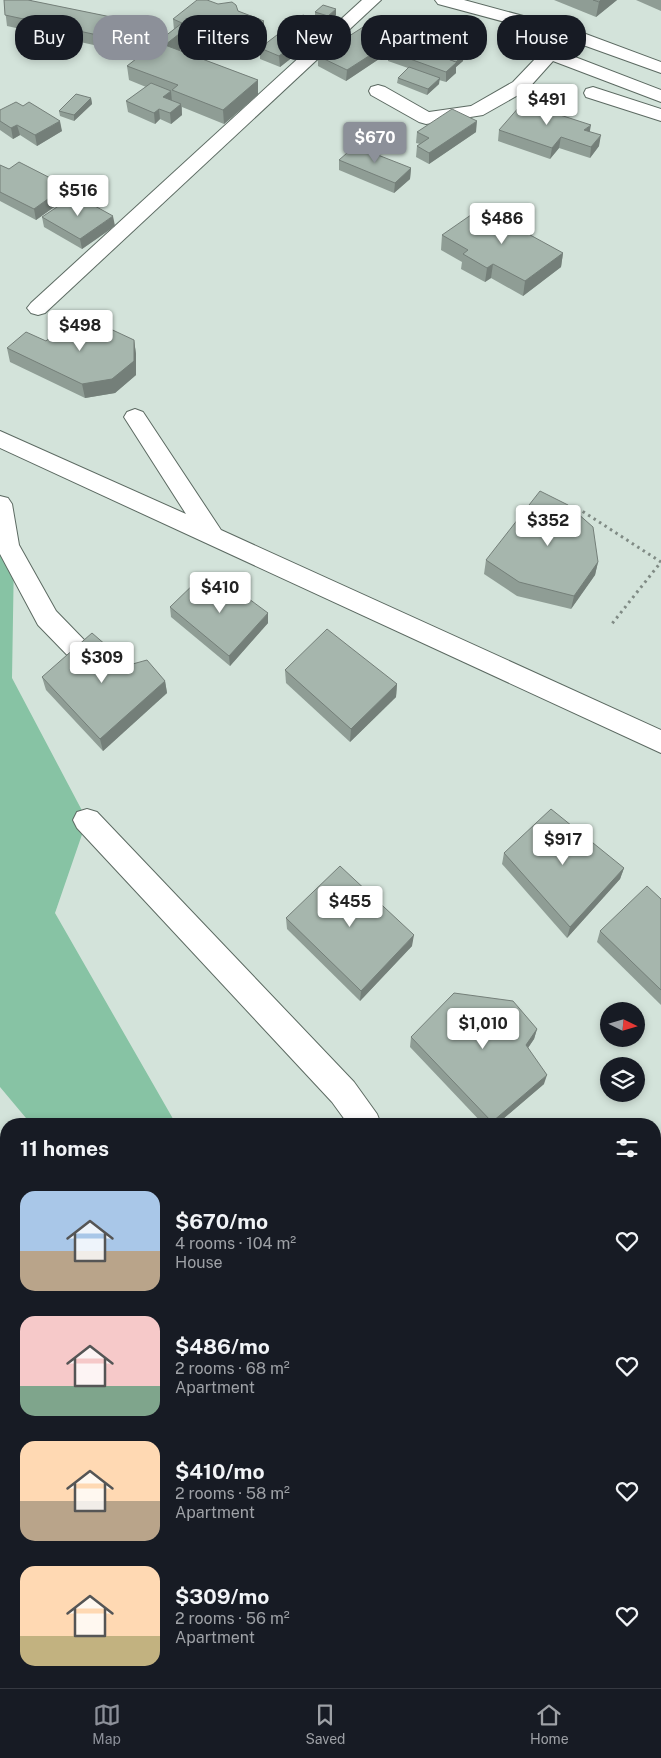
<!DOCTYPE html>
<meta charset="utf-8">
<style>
body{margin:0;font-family:"Public Sans",sans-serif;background:#20242c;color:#f1f3f6;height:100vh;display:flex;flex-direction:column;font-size:19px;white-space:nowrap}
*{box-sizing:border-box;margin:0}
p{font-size:16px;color:#9ea1a6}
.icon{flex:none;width:28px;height:28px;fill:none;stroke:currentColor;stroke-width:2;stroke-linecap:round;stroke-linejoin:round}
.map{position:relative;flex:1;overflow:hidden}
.details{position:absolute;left:0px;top:1118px;width:661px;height:571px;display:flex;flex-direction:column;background:#171b24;border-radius:20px 20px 0 0;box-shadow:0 2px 8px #0003}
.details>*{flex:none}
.banner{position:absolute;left:15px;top:15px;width:631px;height:45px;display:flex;gap:10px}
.needle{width:32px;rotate:95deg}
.buttons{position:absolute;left:600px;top:1002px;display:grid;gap:10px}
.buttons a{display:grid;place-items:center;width:45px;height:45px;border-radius:50%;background:#171b24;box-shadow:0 2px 8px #0003;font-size:25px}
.price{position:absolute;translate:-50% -42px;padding:0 11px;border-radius:5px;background:#fff;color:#222;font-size:16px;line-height:32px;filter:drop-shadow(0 1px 2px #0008)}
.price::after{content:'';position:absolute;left:50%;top:30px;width:15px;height:11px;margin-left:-8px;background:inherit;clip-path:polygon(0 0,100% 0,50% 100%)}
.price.current{background:#8c9099;color:#fff}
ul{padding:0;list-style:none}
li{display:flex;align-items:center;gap:15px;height:125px;padding:0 20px}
li span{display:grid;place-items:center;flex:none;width:140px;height:100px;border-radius:15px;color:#555}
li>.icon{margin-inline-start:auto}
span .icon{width:60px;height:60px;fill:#fffc;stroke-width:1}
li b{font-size:21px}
h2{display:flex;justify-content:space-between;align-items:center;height:60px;padding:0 20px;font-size:21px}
.tag{padding:0 18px;border-radius:20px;background:#171b24;box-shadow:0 2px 8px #0003;font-size:18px;line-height:45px}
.tag.current{background:#8c9099;color:#fff}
.dock{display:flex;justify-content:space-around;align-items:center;height:70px;border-top:1px solid #363941;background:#171b24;font-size:14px;color:#9ea1a6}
.dock a{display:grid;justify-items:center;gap:2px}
.dock .current{color:#8c9099}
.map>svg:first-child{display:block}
.green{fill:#87c3a4}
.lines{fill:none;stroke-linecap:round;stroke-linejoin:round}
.street-casing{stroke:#5c6a62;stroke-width:2}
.path{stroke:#808b85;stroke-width:3;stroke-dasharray:2.5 4;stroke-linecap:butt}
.street{fill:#fff;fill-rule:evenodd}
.wall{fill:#8f9d95}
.shaded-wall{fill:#747f79}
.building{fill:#a6b6ad;stroke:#747f79}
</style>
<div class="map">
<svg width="661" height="1688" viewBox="0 0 661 1688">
<rect width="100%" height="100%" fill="#d3e3da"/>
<polygon class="green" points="0,494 7,545 14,556 12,678 87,820 55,913 176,1124 31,1124 0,1087"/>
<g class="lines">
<defs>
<g id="street">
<polygon points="362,0 381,0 45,313 38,315 31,313 27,308 31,303"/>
<polygon points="435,0 464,0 575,30 661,62 661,73 572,41 562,52 661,90 661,102 553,61 527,90 483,115 426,124 419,122 371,95 369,91 371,87 378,85 385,87 429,112 471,106 513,82 557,36 438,4"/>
<polygon points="593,87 661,109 661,121 586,97 584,93 586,89"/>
<polygon points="135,409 143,412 221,530 661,730 661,753 0,448 0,431 186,514 124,417 127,412"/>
<polygon points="0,496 8,498 12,504 19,545 56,611 90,646 94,653 90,660 81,663 72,660 38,625 0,554"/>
<polygon points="87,809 97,812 354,1082 377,1114 381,1124 348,1124 332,1102 77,828 73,820 77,812"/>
<polygon points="655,1505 661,1508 661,1549 655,1546"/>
</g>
</defs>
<use href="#street" class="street-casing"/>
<polyline class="path" points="572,514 579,509 661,562 611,625"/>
<use href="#street" class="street"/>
</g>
<g class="wall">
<polygon points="4,0 32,0 32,1 116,18 118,29 103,47 7,26"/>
<polygon points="554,0 617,0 596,17"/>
<polygon points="636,0 661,0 661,11"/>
<polygon points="238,11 264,35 246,50 212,37 207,42 195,38 178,50 258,80 258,95 224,124 182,107 182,115 171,124 160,119 155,124 128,112 126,101 146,87 129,80 127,66 174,30 173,19"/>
<polygon points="315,12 336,15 328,22 315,18"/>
<polygon points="322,34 280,67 260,59 260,48"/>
<polygon points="399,42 429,52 463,61 456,67 456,73 446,82 439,80 439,84 427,95 397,83 398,78 408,68 388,61 388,53 346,81 318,66 318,56"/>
<polygon points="91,98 92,104 74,121 60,116 59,111"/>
<polygon points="0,110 62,131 37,146 20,135 13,139 0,130"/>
<polygon points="560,115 590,132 599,146 590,158 559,148 550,159 498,141 499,130"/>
<polygon points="417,132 476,132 429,164 416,157 417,146 420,144 416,143"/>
<polygon points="339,160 411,168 410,179 394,193 339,170"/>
<polygon points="0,165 9,169 66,186 68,197 36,220 0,201"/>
<polygon points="42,217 115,226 82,249 44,227"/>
<polygon points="442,235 563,253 561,267 523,296 491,278 485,282 461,269 462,262 441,250"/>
<polygon points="71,335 134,340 136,354 136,375 115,393 85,398 10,362 7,348 46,341"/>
<polygon points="486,560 598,562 595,575 571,609 517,596 484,574"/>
<polygon points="217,592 268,623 230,666 171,617 170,607"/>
<polygon points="129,665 165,681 167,693 103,751 46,690 42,677"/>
<polygon points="285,670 397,684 396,697 350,742 286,683"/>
<polygon points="504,853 624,868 620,879 567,938 502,864"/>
<polygon points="661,899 661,1005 597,942 600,931"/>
<polygon points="286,918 412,946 360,1001 287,929"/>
<polygon points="537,1029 534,1039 528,1048 544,1084 497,1124 483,1124 410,1047 411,1037"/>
</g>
<g class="shaded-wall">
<polygon points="601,0 617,0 596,17 599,2"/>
<polygon points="336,9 336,15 328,22 328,16"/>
<polygon points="116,18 118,29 103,47 102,36"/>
<polygon points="264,21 264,35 246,50 245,36"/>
<polygon points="193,23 195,38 167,60 165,45"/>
<polygon points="211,23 212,37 207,42 205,27"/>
<polygon points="322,23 322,34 280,67 279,56"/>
<polygon points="400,36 399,46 388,51 388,53 346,81 347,70"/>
<polygon points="464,55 463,61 456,67 456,73 446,82 446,72"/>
<polygon points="440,78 439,84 427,95 428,89"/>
<polygon points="258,80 258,95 224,124 223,110"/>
<polygon points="171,91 172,102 163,97"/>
<polygon points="91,98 92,104 74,121 74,115"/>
<polygon points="181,104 182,115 171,124 170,113"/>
<polygon points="159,109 160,119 155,124 154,113"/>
<polygon points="60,121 62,131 37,146 35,135"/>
<polygon points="477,121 476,132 429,164 429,153"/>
<polygon points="17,125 20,135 13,139 11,128"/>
<polygon points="591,125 589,136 584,130"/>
<polygon points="601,135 599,146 590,158 591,147"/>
<polygon points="561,137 559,148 550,159 552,148"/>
<polygon points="411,168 410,179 394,193 395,183"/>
<polygon points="66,186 68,197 36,220 34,209"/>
<polygon points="113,216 115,226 82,249 80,239"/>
<polygon points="563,253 561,267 523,296 525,281"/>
<polygon points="493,264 491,278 485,282 487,268"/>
<polygon points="134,340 136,354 136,375 115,393 85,398 82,384"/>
<polygon points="598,562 595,575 571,609 574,596"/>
<polygon points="268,613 268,623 230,666 229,656"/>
<polygon points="165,681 167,693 103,751 100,739"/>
<polygon points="397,684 396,697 350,742 351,729"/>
<polygon points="624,868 620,879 567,938 570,927"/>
<polygon points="414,935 412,946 360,1001 361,991"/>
<polygon points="537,1029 534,1039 523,1055 526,1045"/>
<polygon points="547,1075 544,1084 497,1124 491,1124 492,1122"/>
<polygon points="661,1274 661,1277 655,1282 655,1279"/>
<polygon points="0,1424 6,1433 6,1436 0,1426"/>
<polygon points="134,1682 136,1682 139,1688 137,1688"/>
</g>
<g class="building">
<polygon points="4,0 28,0 116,18 102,36 5,15"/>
<polygon points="197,0 207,0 218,4 232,2 236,5 238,11 264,21 245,36 211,23 205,27 193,23 165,45 258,80 223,110 172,90 178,85 127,66 182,23 173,19"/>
<polygon points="593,0 601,0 599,2"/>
<polygon points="323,5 336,9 328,16 315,12"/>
<polygon points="303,15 322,23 279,56 260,48"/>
<polygon points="371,22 400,36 347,70 318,56"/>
<polygon points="398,42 457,62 446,72 388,51"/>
<polygon points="437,45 464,55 456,62 429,52"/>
<polygon points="409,67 440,78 428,89 398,78"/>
<polygon points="151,83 171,91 163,97 181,104 170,113 159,109 154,113 126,101"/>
<polygon points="76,94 91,98 74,115 59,111"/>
<polygon points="527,98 561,110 557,114 591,125 584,130 601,135 591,147 561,137 552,148 499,130"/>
<polygon points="16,102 23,106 29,102 60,121 35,135 17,125 11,128 0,121 0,110"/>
<polygon points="452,109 477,121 429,153 417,146 429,138 417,132"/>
<polygon points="355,146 411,168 395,183 339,160"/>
<polygon points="19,162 66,186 34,209 0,192 0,165 9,169"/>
<polygon points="75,195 113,216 80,239 42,217"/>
<polygon points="481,208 563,253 525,281 493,264 487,268 463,254 468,250 442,235"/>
<polygon points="89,319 134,340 134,361 112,379 82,384 7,348 26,332 46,341 59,330 71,335"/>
<polygon points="540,491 568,505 593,527 598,562 574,596 519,582 486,560"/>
<polygon points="199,579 217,592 226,582 268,613 229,656 170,607"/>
<polygon points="327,629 397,684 351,729 285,670"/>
<polygon points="92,633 129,665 147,660 165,681 100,739 42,677"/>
<polygon points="551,809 624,868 570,927 504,853"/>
<polygon points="340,866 414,935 361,991 286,918"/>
<polygon points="647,886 661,899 661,990 600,931"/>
<polygon points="454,993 513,1001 537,1029 526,1045 547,1075 492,1122 411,1037"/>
<polygon points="655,1183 661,1190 661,1274 655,1279"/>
<polygon points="0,1426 6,1436 6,1490 0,1480"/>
<polygon points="100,1682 134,1682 137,1688 103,1688"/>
<polygon points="180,1682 216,1682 220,1688 183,1688"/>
</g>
</svg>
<div class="buttons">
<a><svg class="needle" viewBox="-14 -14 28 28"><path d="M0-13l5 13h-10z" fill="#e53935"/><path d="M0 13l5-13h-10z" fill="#9ea1a6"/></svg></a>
<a><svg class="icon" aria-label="layers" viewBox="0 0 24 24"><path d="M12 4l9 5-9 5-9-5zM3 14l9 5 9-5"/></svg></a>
</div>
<b class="price" style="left:547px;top:126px">$491</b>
<b class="price current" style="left:375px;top:164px">$670</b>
<b class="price" style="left:78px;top:217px">$516</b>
<b class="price" style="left:502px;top:245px">$486</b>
<b class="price" style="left:80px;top:352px">$498</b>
<b class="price" style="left:548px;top:547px">$352</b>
<b class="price" style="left:220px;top:614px">$410</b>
<b class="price" style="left:102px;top:684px">$309</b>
<b class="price" style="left:563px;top:866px">$917</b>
<b class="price" style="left:350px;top:928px">$455</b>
<b class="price" style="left:483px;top:1050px">$1,010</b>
<div class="banner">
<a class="tag">Buy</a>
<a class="tag current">Rent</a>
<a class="tag">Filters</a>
<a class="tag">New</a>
<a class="tag">Apartment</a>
<a class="tag">House</a>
</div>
<section class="details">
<h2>11 homes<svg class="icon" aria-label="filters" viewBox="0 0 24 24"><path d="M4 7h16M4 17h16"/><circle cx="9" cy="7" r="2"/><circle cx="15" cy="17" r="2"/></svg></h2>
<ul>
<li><span style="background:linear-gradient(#a9c7e8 60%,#b9a48a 0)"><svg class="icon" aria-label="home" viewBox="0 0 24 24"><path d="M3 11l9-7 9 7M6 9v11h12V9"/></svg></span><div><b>$670/mo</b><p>4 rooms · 104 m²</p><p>House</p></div><svg class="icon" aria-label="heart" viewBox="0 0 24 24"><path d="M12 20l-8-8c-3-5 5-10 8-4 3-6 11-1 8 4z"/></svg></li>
<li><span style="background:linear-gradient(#f6c9c9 70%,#7fa58c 0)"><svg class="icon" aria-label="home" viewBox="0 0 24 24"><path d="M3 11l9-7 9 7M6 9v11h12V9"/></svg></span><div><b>$486/mo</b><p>2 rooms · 68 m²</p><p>Apartment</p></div><svg class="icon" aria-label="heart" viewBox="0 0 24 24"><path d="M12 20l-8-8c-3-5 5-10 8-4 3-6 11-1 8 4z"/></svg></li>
<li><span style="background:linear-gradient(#ffd9b3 60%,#b9a48a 0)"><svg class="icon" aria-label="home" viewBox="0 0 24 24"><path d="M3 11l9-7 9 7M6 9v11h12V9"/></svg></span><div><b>$410/mo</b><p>2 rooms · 58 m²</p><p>Apartment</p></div><svg class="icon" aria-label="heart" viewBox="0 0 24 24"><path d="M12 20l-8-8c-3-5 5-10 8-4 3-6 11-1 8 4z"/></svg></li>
<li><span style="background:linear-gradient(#ffd9b3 70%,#c2b280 0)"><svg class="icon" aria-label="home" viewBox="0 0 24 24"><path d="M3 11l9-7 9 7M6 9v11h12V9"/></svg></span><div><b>$309/mo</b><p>2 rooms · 56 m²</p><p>Apartment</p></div><svg class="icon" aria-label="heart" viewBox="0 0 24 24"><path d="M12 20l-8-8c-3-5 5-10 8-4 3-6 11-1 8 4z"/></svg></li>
</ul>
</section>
</div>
<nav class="dock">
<a class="current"><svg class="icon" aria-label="map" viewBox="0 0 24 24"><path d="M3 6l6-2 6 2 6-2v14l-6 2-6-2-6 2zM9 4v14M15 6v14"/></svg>Map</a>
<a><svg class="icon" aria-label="saved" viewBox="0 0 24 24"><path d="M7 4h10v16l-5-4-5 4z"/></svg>Saved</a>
<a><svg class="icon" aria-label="home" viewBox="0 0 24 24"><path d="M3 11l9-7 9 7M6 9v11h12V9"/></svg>Home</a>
</nav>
